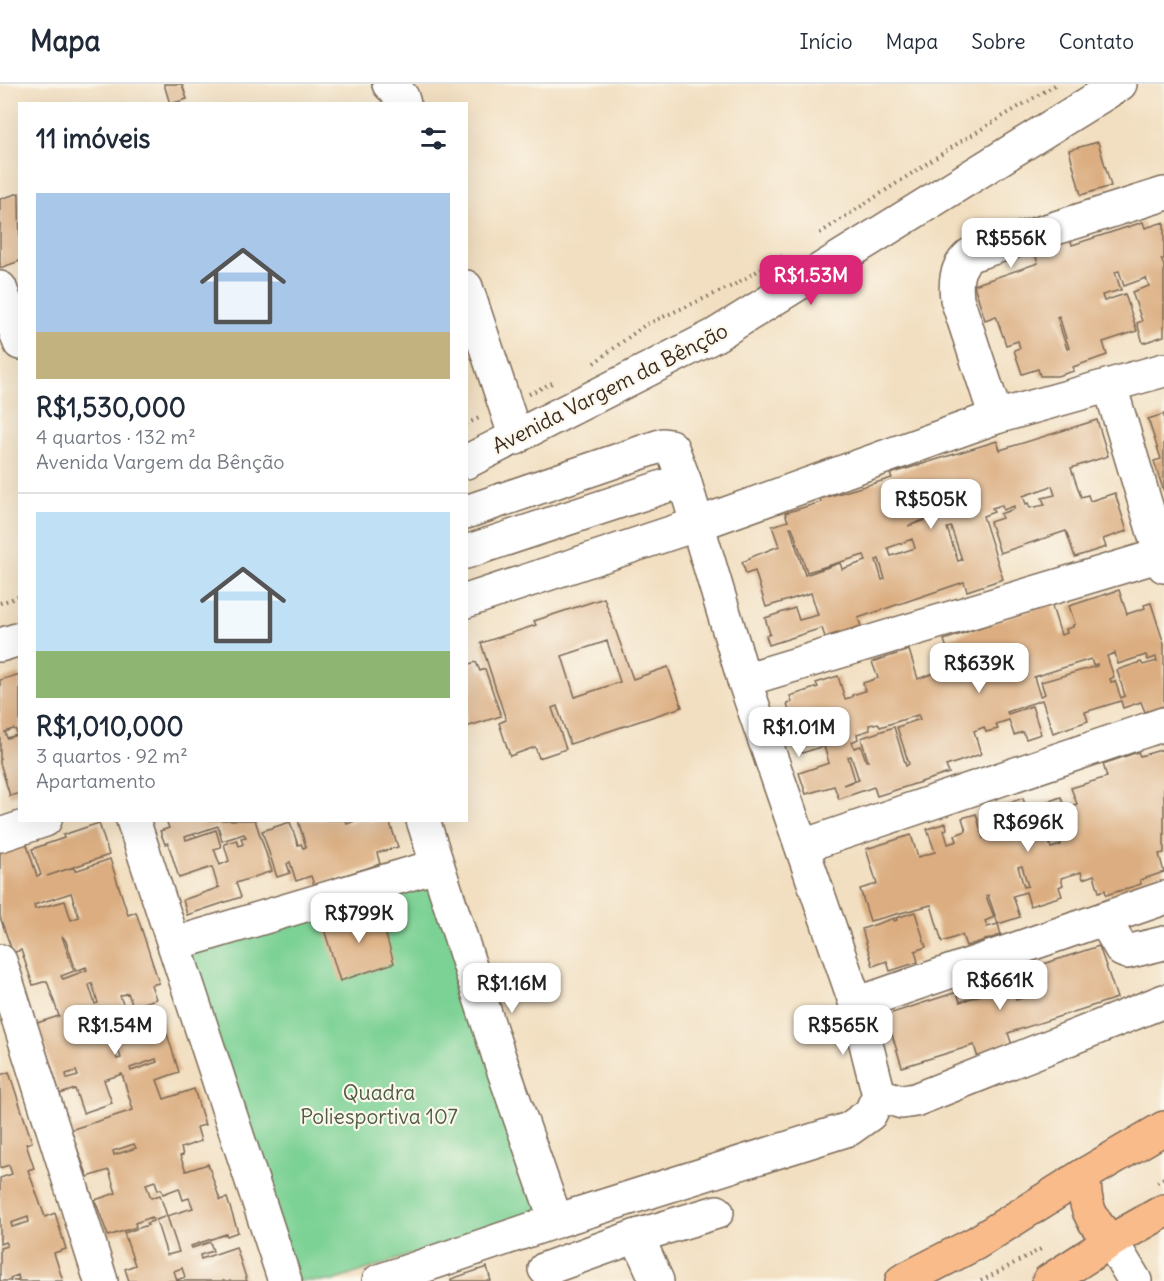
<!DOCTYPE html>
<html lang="pt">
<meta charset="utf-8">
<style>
body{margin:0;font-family:Delius,sans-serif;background:#f2f2f3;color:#1f2937;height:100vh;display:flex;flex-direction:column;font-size:22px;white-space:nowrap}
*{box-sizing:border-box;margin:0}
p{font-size:20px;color:#747a83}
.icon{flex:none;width:33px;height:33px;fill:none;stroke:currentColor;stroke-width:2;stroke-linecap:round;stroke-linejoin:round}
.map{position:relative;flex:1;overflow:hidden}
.drawer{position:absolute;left:18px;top:18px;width:450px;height:720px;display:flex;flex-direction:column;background:#fff;border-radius:0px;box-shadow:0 6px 24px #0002}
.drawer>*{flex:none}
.price{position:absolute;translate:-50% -51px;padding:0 14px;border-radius:12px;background:#fff;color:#222;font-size:20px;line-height:39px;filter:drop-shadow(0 2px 3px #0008)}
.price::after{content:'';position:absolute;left:50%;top:36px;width:18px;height:14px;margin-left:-9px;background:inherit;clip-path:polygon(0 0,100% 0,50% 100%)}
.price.on{background:#db2777;color:#fff}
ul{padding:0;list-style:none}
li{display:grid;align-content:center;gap:12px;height:318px;padding:0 18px}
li+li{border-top:2px solid #e0e1e3}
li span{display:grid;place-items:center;height:186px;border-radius:0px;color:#555}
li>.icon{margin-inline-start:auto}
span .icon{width:108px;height:108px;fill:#fffc;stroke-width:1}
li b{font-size:26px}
h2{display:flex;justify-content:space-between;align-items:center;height:72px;padding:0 18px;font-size:26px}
header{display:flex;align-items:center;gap:36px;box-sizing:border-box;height:84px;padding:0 30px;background:#fff;border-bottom:2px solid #e0e1e3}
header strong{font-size:28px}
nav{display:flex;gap:33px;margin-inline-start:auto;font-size:21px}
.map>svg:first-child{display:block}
.green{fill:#7cd194;stroke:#5c7e59;stroke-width:1.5}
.building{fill:#dbad80;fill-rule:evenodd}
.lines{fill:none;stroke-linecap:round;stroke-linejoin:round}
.minor-casing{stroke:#7b6957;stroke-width:36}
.major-casing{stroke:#7b6957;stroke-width:36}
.path{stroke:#7b6957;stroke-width:4;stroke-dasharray:1.5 4.5;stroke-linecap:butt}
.minor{stroke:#fff;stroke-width:33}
.major{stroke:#fabb8b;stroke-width:33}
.labels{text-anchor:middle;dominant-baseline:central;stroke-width:4.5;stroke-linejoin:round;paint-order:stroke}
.street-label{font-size:21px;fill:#3b2a1e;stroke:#fbf7ec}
.park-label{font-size:21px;fill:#4e5c41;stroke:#fbf7ec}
</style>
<header>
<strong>Mapa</strong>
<nav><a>Início</a><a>Mapa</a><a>Sobre</a><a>Contato</a></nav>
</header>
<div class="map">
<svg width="1164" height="1197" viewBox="0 0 1164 1197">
<rect width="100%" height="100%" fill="#fbf7ec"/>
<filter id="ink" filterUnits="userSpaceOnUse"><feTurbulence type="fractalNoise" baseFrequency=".0167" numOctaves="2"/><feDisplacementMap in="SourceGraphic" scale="12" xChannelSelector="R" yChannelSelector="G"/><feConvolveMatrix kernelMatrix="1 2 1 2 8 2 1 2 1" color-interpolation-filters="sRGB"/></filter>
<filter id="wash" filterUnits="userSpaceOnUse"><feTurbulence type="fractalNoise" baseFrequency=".008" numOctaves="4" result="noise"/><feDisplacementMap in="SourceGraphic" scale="24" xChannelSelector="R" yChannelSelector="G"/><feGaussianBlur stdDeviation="1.35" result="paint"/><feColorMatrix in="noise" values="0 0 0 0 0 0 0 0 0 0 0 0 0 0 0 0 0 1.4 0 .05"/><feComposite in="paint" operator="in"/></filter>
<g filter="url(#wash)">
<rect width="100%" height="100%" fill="#f2dfc1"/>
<polygon class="green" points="446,769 558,1121 333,1197 288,1197 180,849"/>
<g id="blocks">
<g class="building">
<polygon points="164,0 182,0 187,15 170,20"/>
<polygon points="1098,58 1111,102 1081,111 1069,66"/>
<polygon points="19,109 20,177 0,184 0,115"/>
<path d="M1143,138L1145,144L1164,138V175H1161L1164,182V252L1143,259L1137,239L1142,237L1132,208L1149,202L1146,194L1124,202L1119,187L1115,188L1121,206L1102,211L1104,217L1125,210L1137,247L1103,258L1107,271L1073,283L1074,287L1057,292H1040L1038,285L1022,290L1014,266L1020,264L1018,257L1006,261L996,232L985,236L974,201L1038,179L1034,167L1071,156L1072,161ZM1059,232L1069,264L1067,265L1057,233Z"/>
<polygon points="1164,330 1164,408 1154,377 1161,375 1148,335"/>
<path d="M1097,336L1108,372L1071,384L1081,413L1088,411L1090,417L1115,409L1127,447L1103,455L1106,463L1075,473L1066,447L1000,469L990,438L1002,434L1000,430L1014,425V422L1003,426L1002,421L992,424L994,428L983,432L1003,495L967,507L964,498L858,534L861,542L825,553L822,544L769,561L766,552L770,550L765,534L795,524L799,536L818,531L811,509L766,523L755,487L746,490L742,478L750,475L749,474L779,462L772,442L788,437L785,429L821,418L820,415L892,394L890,390L997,357L1000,366ZM1052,402L1055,411L1042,414L1045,421L1030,424L1028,419L1026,420L1023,412ZM936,409L938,414L940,413L944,425L942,426L943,430L908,442L939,430L933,410ZM790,443H792L807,488L864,471L866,477L842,485L840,479L805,491ZM951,443L962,476L958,477L947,444ZM912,455L915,464L891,472L888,464ZM879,475L885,495L882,496L876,476Z"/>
<path d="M1119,506L1127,530L1145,524L1144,521L1151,519L1164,560V622L1145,628L1141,618L1123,624L1121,617L1085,628L1088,637L1053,649L1042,616L1007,628L1008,630L1032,622L1041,650L1026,655L1023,648L1014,651L1009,636L996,640L998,645L986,648L984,643L974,647L981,670L946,682L949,689L877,712L874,703L839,715L834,702L806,710L799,689L829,679L824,662L802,669L787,620L792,618L790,612L818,603L816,599L838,592L845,615L852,613V611L865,607L863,599L878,594L872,578L909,566L918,595L937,588L935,582L951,577L944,556L1051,519L1061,551L1067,549L1066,545L1073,543V541L1075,540L1069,522ZM1115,569L1118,580L1146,571L1148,576L1156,573L1157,577L1143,581L1141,578L1117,586L1125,612L1121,614L1115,597L1111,598L1110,595L1114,593L1107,572ZM1091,575L1093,581L1097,580V582L1041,598L1045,610L1040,612L1034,593ZM918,631L920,635L897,643L909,680L906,682L894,643L861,654L868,677H866L861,662L854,664L852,658L858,655L857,650L870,646L869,641L878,639L880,643ZM837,635L838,637L813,645L812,643ZM851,672L859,696L843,701L855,696L848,673Z"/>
<path d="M604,514L633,595L668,583L682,623L570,660L557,622L552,624L566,665L539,674L535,663L510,672L499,639L506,636L481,559L536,541L534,537ZM607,557L620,598L575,613L562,572Z"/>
<polygon points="476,578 480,587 485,585 501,632 466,643 466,581"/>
<path d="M20,590V709L10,712L0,679V596ZM13,645L16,646L17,651L7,654L5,648Z"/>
<path d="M1164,665V769L1159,770L1164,788L1140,796L1141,800L1106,811L1105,806L1099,808L1094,791L1083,795L1081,788L1061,794L1063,801L1059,803L1062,812L1030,822L1026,808L1013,812L1020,833L998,840L988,811L986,812L994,833L985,837L987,843L998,840L1001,851L966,862L962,851L942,858L931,821L870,837L860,805L877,800L866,765L911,751L918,773L935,768L927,745L946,739L947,745L944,746L948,760L957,757L955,751L966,747L962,734L976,730L983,754L990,752L982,728L1023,714L1028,732L1039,729L1037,721L1061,713L1065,724L1077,720L1071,704L1107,693L1103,680L1138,668L1140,672ZM1058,752L1061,761L1051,764L1048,755ZM1022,782L1028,802L1024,803L1018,783Z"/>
<path d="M166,736H255L272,787L236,799L241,813L187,831L183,816L220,803H218L212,783L179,794L168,759L165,760L160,747L169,744ZM218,742L222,757L244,750L246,753L241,754L243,760L239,762L237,756L224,760L229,777L220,781L214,765L221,763L216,746L186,756L185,753Z"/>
<polygon points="298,736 346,736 347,740 357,736 369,736 369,738 389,736 398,763 377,769 380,780 314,801 311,792 296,797 290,778 287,780 290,789 277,793 262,747 290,738 298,761 301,760 303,764 306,763"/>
<path d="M99,739L109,771L47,792L74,783L75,787L110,775L128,831L136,828L159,899L151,901L156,915L143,919L151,941L163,937L179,988L157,996L164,1015L194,1005L205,1041L197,1043L201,1057L181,1064L183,1071L180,1072L186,1087L208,1080L220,1116L227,1114L238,1148L227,1152L226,1150L191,1162L192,1164L210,1158L213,1167L200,1171L201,1175L236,1163L247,1197H129L125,1185L135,1181L124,1149L148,1141L147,1139L153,1137L152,1133L135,1139L136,1143L108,1152L95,1116L116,1109L109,1086L88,1093L70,1046L133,1026L122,990L104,996L112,1019L83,1029L75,1005L60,1010L37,939L59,932L47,897L33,901L21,866L15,868L14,872L0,833V766L26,758L37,792L41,791L32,765L64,754L63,751ZM71,809L79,833L71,836L65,817L35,825L34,821ZM62,852L66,857L76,887L86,883L87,886L63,895L61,892L74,887ZM92,899L98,919L95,920L89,901ZM128,909L133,923L125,925L120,912ZM114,954L121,974L117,975L110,955ZM156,975L157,978L131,987L130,984ZM76,987L78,992L67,995L66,990ZM134,1060L136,1064L114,1071L113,1067ZM155,1097L158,1106L161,1105L163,1110L179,1104L183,1116L189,1114L193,1124L167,1132L179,1168L167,1171L156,1136L167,1132L160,1111L151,1114L146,1100ZM182,1184L185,1193L177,1196L174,1187Z"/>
<polygon points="378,824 394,879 340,897 323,842"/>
<polygon points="915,828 926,863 915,867 918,878 890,887 887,877 873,882 862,845 894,834 894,837 897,836 896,834"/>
<polygon points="1099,862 1117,914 1008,949 1016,973 981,984 974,961 902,983 886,931 957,908 960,918 995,906 992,897 1012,890 1015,898 1010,899 1016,916 1036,910 1028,885"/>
<path d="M9,988L32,1058L26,1060L34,1084L28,1086L45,1133L55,1129L66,1165L54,1169L63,1197H13L19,1195L18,1191L10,1194L11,1197H0V1164L7,1162L5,1158L0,1160V1094L12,1090L9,1081L0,1084V991ZM28,1133L29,1138L12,1143L11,1139Z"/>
<polygon points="487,1183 491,1197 451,1197 451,1195"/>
</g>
</g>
</g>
<g filter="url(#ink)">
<use href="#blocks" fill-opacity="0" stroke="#7b6957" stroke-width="1.5"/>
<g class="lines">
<defs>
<g id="minor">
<polyline points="389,0 402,13 404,20"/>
<polyline points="466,203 516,354"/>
<polyline points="0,204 20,259"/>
<polyline points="1110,302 1164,482"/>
<path d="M996,333L957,215C955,197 956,183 970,171L1164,110"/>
<polyline points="466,378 714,252 1120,0"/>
<polyline points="466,468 684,396"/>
<polyline points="466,517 698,440 996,333 1164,286"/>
<polyline points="0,561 20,555"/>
<polyline points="744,596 1161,471"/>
<polyline points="133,736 285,1197"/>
<polyline points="423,736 499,973 556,1137"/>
<polyline points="0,751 45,736"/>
<polyline points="803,762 1164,640"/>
<polyline points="1104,835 1122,866 1127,868 1164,859"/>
<polyline points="174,860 436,782"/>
<polyline points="0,877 101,1197"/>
<polyline points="856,920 1164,814"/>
<polyline points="879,1011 902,1018 915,1016 1164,917"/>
<polyline points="637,1152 717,1128"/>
<polyline points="1111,1157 1135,1197"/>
<polyline points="545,1185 637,1152 657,1197"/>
<polyline points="379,1197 556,1137 849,1045 870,1030 879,1011 856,920 744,596 684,396 672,364 670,362 663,361 466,428"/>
</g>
<g id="major">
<path d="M1084,1091C1084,1122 1089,1135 1111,1157"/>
<polyline points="902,1197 976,1159 1084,1091 1164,1044"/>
<polyline points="1049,1197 1111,1157 1164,1127"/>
</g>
</defs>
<use href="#minor" class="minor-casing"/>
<use href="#major" class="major-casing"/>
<g class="path">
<polyline points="820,149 960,58 1057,0"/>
<polyline points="594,279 645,241 732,202 783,172"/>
<polyline points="529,310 552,299"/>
<polyline points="466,340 479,334"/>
<polyline points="0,519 20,512"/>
<polyline points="1157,1098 1164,1094"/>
<polyline points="981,1197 1041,1165"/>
</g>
<use href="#minor" class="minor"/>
<use href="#major" class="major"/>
</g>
</g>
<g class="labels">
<g class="street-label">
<text transform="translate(610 304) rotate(-27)">Avenida Vargem da Bênção</text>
</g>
<g class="park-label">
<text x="379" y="1008">Quadra<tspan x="379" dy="24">Poliesportiva 107</tspan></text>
</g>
</g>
</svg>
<b class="price" style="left:1011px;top:185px">R$556K</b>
<b class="price on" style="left:811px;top:222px">R$1.53M</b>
<b class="price" style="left:931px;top:446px">R$505K</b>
<b class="price" style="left:979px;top:610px">R$639K</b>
<b class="price" style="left:799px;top:674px">R$1.01M</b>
<b class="price" style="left:1028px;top:769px">R$696K</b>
<b class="price" style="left:359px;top:860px">R$799K</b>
<b class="price" style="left:1000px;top:927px">R$661K</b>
<b class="price" style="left:512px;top:930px">R$1.16M</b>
<b class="price" style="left:115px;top:972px">R$1.54M</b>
<b class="price" style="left:843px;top:972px">R$565K</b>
<section class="drawer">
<h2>11 imóveis<svg class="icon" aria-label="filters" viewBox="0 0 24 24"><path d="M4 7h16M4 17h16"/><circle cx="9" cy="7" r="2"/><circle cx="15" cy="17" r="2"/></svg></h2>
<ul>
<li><span style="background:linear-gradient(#a9c7e8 75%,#c2b280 0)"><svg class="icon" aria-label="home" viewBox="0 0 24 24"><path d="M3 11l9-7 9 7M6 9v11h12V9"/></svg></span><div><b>R$1,530,000</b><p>4 quartos · 132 m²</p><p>Avenida Vargem da Bênção</p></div></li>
<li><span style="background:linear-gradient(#bfe0f5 75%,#8fb573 0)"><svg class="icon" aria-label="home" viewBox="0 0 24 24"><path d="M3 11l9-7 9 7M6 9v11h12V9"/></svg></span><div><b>R$1,010,000</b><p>3 quartos · 92 m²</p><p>Apartamento</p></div></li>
</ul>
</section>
</div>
